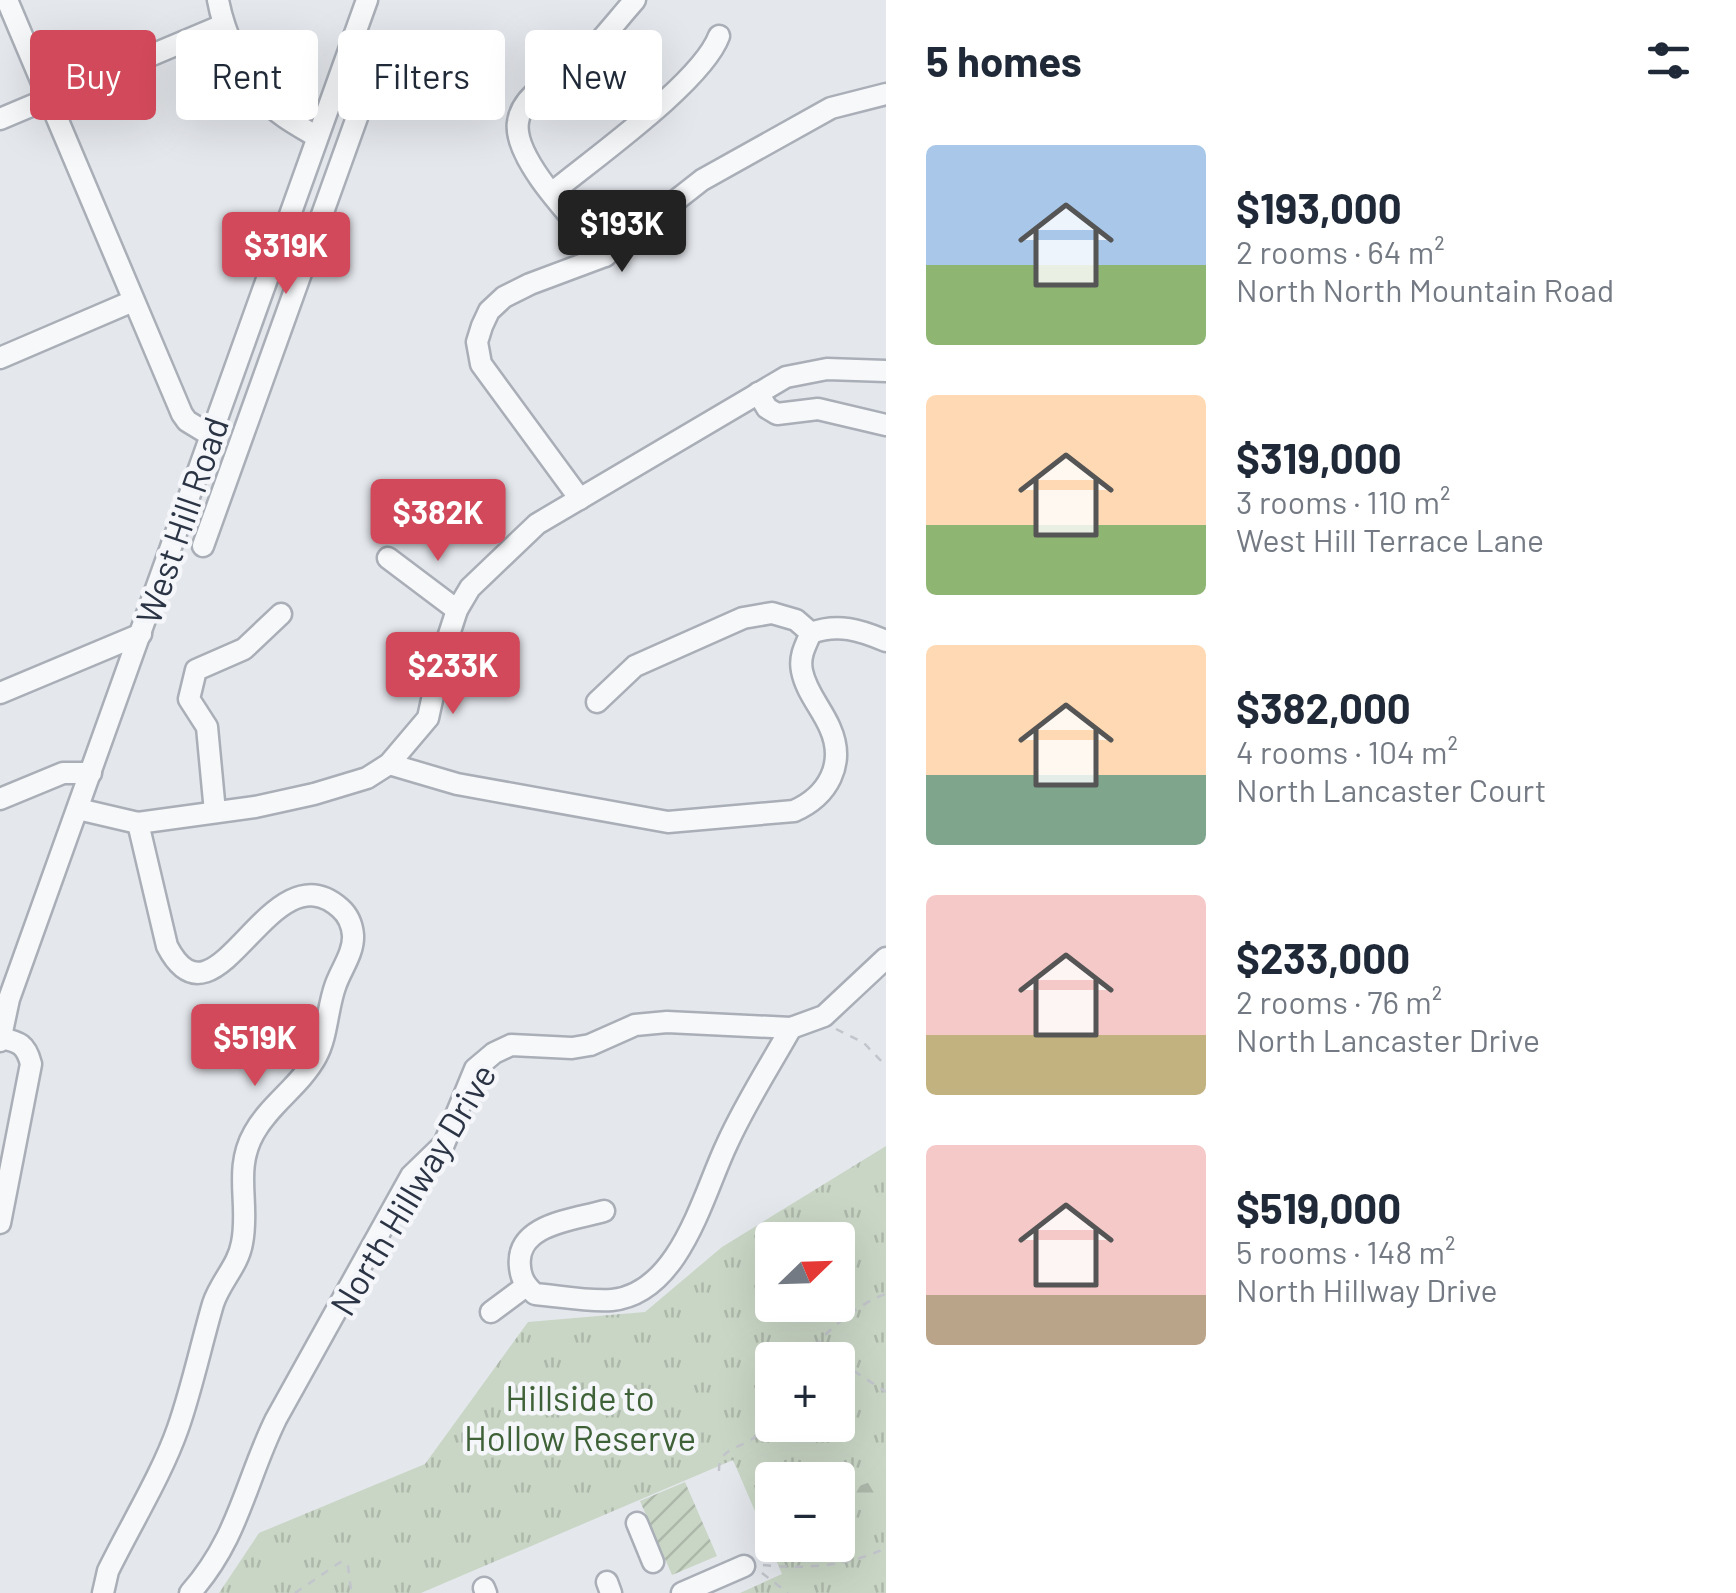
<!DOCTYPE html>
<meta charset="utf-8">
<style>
body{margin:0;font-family:Barlow,sans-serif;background:#f2f2f3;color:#1f2937;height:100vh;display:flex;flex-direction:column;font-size:38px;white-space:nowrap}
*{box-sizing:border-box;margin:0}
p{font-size:32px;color:#747a83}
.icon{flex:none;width:55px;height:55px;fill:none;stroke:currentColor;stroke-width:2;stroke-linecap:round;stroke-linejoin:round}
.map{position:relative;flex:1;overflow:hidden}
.side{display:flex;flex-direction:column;background:#fff;width:850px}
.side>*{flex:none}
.banner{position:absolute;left:30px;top:30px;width:705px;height:90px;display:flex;gap:20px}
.needle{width:65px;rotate:67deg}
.tools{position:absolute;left:755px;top:1222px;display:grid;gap:20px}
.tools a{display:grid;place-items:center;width:100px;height:100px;border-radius:10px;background:#fff;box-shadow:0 10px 40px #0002;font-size:50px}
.price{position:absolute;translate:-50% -85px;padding:0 22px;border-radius:10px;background:#d1495b;color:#fff;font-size:32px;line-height:65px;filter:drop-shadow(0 2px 5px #0008)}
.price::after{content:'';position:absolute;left:50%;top:60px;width:30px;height:22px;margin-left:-15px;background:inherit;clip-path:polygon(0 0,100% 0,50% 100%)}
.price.active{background:#222;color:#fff}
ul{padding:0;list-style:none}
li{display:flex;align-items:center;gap:30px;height:250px;padding:0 40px}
li span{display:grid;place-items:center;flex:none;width:280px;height:200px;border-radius:10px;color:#555}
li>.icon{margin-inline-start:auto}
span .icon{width:120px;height:120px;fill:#fffc;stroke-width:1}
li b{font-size:42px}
h2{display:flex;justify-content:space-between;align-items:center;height:120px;padding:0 40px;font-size:42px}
.tag{padding:0 35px;border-radius:10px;background:#fff;box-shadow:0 10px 40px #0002;font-size:35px;line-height:90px}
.tag.active{background:#d1495b;color:#fff}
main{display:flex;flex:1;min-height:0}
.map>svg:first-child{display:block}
.grass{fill:url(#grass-tufts);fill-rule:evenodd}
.forest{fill:url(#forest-firs)}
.garden{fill:url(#garden-furrows)}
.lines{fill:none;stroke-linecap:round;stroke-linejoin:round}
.minor-casing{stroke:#a9aeb7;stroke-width:25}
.path{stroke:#c2c5cb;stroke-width:2.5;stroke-dasharray:8 8;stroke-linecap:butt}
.minor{stroke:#f7f8fa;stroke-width:20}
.labels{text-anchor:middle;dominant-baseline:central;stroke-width:9;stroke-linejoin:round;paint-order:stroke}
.street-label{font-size:35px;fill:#2b3445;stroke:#f4f6f9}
.park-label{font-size:35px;fill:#3f6138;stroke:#f4f6f9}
</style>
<main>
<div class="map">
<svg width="886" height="1593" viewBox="0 0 886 1593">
<defs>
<pattern id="grass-tufts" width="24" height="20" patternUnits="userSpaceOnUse" patternTransform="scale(2.5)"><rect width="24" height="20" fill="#c9d6c5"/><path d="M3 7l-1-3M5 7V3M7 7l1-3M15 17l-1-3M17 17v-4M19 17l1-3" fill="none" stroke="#adb8ab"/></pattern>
<pattern id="forest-firs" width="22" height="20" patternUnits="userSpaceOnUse" patternTransform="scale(2.5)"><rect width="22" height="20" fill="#c9d6c5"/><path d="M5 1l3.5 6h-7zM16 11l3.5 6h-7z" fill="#adb8ab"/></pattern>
<pattern id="garden-furrows" width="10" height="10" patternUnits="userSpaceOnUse" patternTransform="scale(2.5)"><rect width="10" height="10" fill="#c9d6c5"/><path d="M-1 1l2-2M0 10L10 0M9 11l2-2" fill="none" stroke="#adb8ab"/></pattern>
</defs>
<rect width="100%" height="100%" fill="#e4e7ec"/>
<path class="grass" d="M886,1146V1593H740L782,1574L733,1460L421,1593H219L259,1533L425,1464L528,1322L645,1312L722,1247ZM772,1240H838V1305H772ZM772,1360H838V1425H772ZM772,1480H838V1545H772Z"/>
<path class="forest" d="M886,1476V1499C870,1507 853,1510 838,1519V1494Z"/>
<polygon class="garden" points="685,1482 717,1556 672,1575 640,1501"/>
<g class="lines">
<defs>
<g id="minor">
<polyline points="7,0 182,414 187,421 210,435"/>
<path d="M218,0C223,28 244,81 265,101C280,116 299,126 317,137"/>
<polyline points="0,119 223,25"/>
<path d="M553,192C594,158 702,82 719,36"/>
<path d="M605,256C581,227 512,160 518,122C522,90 568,73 589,53C605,36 620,17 635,0"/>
<polyline points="0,358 133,301"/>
<polyline points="758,393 767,408 777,414 818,409 886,425"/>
<polyline points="580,499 481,364 477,342 482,326 489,311 504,297 530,284 605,256 702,180 831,108 886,94"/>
<polyline points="203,546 378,59"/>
<polyline points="388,558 457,610"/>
<polyline points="0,693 141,634"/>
<polyline points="597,702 635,666 743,618 772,613 796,620 811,633"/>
<path d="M389,764L457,784L668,822L794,811C828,796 846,764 830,728C822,709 806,692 802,671C799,657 805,646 811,633C838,623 860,630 886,641"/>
<polyline points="0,799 63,773 91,773"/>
<polyline points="78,809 138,823 255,807 314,794 367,778 389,764 428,718 441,659 457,610 470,588 537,524 786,377 827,369 886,371"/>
<polyline points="215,812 207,727 189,699 196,670 244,649 281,614"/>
<polyline points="0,1041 9,999 367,0"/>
<path d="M604,1211C573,1220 515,1224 520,1267C521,1279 526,1286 535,1294C559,1296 588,1302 612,1300C680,1293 703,1194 727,1144C745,1104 769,1067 791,1028"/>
<path d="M0,1223L31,1064C26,1044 19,1042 1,1038"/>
<polyline points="491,1312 526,1286"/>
<polyline points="637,1523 653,1562"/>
<polyline points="607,1582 611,1593"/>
<polyline points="484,1588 486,1593"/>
<path d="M103,1593L108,1571C130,1526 162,1474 178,1428C192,1388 201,1345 213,1304C220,1282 238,1266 242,1243C250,1204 233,1170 254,1133C270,1104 300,1086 316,1057C328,1035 327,1007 336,984C342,968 354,952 353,935C352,924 348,915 340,908C269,845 217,1042 167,946L138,823"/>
<path d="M190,1593C239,1538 245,1482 276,1419L411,1176L444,1144L475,1069L494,1053L511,1045L572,1048L590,1045L635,1025L667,1022L791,1028L824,1016L886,958"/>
<polyline points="682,1593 744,1566"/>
</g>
</defs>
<use href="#minor" class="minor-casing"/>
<g class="path">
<polyline points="836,1029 864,1043 886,1066"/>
<path d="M806,1360C816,1337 862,1301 886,1294"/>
<polyline points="838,1368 854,1371 886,1392"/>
<path d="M719,1471C718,1450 736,1449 751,1440C760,1434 767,1424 772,1415"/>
<path d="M763,1565C806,1569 845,1567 886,1548"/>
<polyline points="762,1573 788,1593"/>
<polyline points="295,1593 342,1561 348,1566 351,1590 355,1593"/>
</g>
<use href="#minor" class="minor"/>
</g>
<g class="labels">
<g class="street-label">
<text transform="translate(181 520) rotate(-71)">West Hill Road</text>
<text transform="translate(412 1189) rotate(-59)">North Hillway Drive</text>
</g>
<g class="park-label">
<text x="580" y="1397">Hillside to<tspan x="580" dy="40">Hollow Reserve</tspan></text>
</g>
</g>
</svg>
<div class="tools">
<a><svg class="needle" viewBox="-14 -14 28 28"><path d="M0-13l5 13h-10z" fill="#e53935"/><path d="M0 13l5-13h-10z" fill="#747a83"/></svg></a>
<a>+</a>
<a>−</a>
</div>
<b class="price active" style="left:622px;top:275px">$193K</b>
<b class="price" style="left:286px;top:297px">$319K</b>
<b class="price" style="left:438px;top:564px">$382K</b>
<b class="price" style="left:453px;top:717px">$233K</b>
<b class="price" style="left:255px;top:1089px">$519K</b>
<div class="banner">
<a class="tag active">Buy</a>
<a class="tag">Rent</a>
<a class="tag">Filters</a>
<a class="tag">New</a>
</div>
</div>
<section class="side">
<h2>5 homes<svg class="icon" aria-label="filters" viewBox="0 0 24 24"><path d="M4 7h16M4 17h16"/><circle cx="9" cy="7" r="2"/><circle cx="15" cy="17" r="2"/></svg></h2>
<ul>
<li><span style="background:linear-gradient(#a9c7e8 60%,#8fb573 0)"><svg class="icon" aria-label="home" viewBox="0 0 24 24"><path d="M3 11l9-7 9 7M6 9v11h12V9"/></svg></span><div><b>$193,000</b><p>2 rooms · 64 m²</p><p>North North Mountain Road</p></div></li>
<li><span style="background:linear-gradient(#ffd9b3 65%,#8fb573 0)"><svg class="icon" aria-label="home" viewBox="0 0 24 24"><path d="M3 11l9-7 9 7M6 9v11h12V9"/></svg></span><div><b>$319,000</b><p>3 rooms · 110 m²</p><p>West Hill Terrace Lane</p></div></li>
<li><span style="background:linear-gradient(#ffd9b3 65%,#7fa58c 0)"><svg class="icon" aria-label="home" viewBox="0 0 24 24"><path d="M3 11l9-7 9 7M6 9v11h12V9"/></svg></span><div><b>$382,000</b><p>4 rooms · 104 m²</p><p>North Lancaster Court</p></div></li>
<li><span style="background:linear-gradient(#f6c9c9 70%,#c2b280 0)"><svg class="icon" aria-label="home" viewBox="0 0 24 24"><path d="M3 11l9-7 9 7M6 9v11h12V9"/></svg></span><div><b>$233,000</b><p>2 rooms · 76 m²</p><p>North Lancaster Drive</p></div></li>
<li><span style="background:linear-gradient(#f6c9c9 75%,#b9a48a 0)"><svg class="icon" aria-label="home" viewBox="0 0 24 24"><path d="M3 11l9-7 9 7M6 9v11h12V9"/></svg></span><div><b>$519,000</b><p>5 rooms · 148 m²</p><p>North Hillway Drive</p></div></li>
</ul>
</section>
</main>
